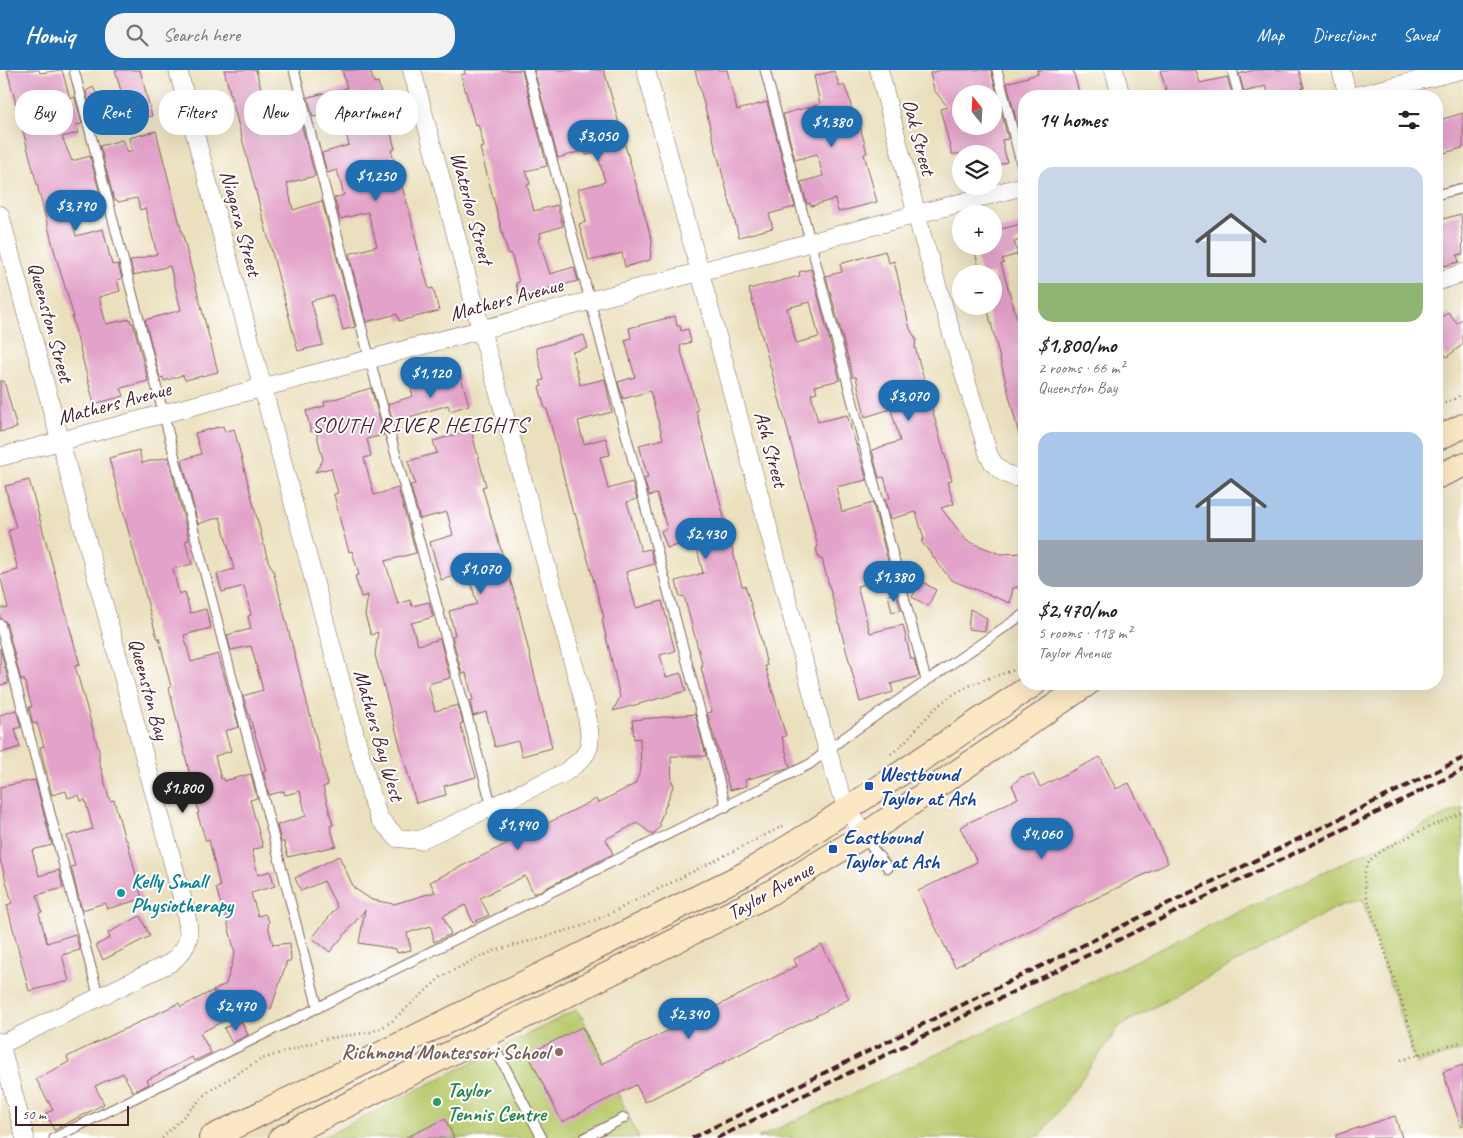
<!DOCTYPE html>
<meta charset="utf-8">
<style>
body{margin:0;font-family:Caveat,sans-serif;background:#f2f2f2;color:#222;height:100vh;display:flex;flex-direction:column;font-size:19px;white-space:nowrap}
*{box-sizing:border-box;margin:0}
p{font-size:16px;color:#767676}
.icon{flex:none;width:28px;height:28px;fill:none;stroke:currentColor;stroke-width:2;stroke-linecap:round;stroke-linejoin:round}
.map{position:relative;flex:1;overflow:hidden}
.details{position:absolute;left:1018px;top:20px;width:425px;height:600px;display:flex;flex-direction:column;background:#fff;border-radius:20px;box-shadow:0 5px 20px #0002}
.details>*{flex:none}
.guide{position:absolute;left:15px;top:20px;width:475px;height:45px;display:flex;gap:10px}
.needle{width:32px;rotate:342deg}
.tools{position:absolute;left:952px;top:15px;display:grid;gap:10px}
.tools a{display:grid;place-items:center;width:50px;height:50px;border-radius:50%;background:#fff;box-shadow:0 5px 20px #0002;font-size:25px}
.scale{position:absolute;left:15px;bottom:12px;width:114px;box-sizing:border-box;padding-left:5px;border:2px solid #4a1f2b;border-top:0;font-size:14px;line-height:18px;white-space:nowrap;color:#4a1f2b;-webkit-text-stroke:4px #fff;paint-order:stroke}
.price{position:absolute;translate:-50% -42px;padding:0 11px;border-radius:18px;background:#1f6fb2;color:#fff;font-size:16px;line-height:32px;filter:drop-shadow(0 1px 2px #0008)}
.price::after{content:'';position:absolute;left:50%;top:30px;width:15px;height:11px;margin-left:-8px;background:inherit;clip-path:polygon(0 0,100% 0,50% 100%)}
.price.current{background:#222;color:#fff}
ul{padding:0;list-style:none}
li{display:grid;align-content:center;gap:10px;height:265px;padding:0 20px}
li span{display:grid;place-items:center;height:155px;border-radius:15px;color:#555}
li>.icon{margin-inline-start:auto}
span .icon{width:90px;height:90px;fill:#fffc;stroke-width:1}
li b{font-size:21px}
h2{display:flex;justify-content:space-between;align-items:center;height:60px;padding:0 20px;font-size:21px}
.tag{padding:0 18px;border-radius:20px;background:#fff;box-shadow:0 5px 20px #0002;font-size:18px;line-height:45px}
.tag.current{background:#1f6fb2;color:#fff}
header{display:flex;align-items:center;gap:30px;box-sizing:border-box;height:70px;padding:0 25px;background:#1f6fb2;color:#fff}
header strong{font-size:24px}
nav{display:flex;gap:28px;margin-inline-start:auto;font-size:18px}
.search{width:350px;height:45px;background:#f2f2f2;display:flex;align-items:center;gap:12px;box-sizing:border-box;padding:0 18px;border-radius:20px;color:#767676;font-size:19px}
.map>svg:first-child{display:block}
.green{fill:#b9ca6d;stroke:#82744c}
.building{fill:#e3a2c9;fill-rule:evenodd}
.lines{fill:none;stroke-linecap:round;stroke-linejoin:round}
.lane-casing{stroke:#82635e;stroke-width:11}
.street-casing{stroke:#82635e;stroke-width:19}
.secondary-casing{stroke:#82635e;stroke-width:26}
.path{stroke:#82635e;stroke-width:2.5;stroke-dasharray:1 4;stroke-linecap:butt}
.lane{stroke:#fff;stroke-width:9}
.street{stroke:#fff;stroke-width:18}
.secondary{stroke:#fbe7c3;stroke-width:24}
.rail{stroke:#4a1f2b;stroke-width:4;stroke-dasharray:8 4;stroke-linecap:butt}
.transit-dot{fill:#1a4fb4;stroke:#fff;stroke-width:2}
.culture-dot{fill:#0f9aa8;stroke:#fff;stroke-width:2}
.education-dot{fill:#8d6e63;stroke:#fff;stroke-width:2}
.leisure-dot{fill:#2e9e5b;stroke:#fff;stroke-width:2}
.labels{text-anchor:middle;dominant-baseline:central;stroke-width:4;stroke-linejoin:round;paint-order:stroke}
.street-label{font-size:21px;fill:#4a1f2b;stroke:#fff}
.transit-label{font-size:21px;font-weight:bold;fill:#164399;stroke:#fff;text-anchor:start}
.culture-label{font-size:21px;font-weight:bold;fill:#0d838f;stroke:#fff;text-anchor:start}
.education-label{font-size:21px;font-weight:bold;fill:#785e54;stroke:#fff;text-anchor:end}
.leisure-label{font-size:21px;font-weight:bold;fill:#27864d;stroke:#fff;text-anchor:start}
.neighbourhood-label{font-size:22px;letter-spacing:1px;fill:#4a1f2b;stroke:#fff}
</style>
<header>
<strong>Homiq</strong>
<div class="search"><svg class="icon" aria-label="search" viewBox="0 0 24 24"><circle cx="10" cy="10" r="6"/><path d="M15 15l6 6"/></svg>Search here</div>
<nav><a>Map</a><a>Directions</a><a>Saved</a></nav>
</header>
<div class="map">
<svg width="1463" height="1068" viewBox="0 0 1463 1068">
<rect width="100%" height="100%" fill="#fff"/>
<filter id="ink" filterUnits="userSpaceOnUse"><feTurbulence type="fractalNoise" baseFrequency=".02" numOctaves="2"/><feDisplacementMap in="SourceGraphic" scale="10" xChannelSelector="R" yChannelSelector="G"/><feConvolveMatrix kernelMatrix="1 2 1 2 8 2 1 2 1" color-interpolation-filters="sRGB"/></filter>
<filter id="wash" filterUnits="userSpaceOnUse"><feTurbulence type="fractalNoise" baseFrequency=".0096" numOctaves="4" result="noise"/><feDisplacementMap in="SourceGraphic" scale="20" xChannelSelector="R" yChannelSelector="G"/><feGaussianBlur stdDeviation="1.12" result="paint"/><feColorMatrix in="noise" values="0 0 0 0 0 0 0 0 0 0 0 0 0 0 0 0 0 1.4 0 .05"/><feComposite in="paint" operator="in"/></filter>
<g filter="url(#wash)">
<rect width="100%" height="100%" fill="#ebe0be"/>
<g class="green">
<polygon points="1463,737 1463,980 1416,994 1362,829 1335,838 1120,956 1041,1065 1032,1068 758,1068"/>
<polygon points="576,940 582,947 639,1068 322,1068"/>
</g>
<g id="blocks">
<g class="building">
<polygon points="7,0 39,0 40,3 62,0 70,29 75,27 82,54 76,55 78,63 62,67 72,91 90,86 102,133 70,142 76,166 103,159 112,195 118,194 122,208 117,210 120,221 99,227 106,254 130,249 131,253 133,253 148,311 121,318 124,326 94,334 72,247 74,247 56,187"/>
<polygon points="115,0 140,0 152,46 129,49"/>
<polygon points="224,0 256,0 266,37 295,30 315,106 287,113 293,140 322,131 355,257 343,260 333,225 311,231 323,275 298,281"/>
<polygon points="342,0 370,0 374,13 378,12 395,79 391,80 410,143 418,180 429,219 433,218 439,241 399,251 397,244 366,252 349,184 377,176 368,142 340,149 334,128 344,125 337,100 327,103 322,83 349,75 340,41 313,47 308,27 347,18"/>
<polygon points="464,0 522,0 547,96 526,101 530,114 527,115 534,141 557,135 563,156 540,163 541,168 539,169 550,204 574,197 578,211 519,226 516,213 519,212 511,183 508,184 480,78 484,77 478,54 475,55 461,5 465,4"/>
<polygon points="534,0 604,0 652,171 650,190 625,197 622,183 589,191 579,154 586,152 578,119 605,112 597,82 586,85 585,80 558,88"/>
<polygon points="695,0 727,0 737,40 767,32 795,137 769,144 773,158 739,167"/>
<path d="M941,0H991L1008,69L1002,70L1007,92L994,96V84H952L940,39L948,37L934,20L930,3ZM961,24H994V56H961Z"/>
<polygon points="1037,0 1073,0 1080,26 1024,26 1024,65 1020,66 1007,13 1038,4"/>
<polygon points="1160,0 1196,0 1200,13 1227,7 1232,24 1221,26 1168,26"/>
<polygon points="1254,0 1299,0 1304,18 1272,26 1269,26 1266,16 1244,22 1239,4"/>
<polygon points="834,1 840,17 844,15 850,30 854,53 859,52 867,83 864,84 877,132 838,142 835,129 811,136 810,133 807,134 801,112 823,106 817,84 795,90 783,44 820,34 814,6"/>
<polygon points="93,17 103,36 105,51 94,53 86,21"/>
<polygon points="1463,43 1463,78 1436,85 1436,51"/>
<polygon points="156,61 218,302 185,310 183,305 164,311 163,307 160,308 145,250 181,240 170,196 134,205 130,191 157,184 145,138 140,140 137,128 118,132 117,130 114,130 100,76 122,70 128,82 132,80 129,68"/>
<polygon points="1461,144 1463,184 1457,185 1459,192 1444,196 1442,189 1436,190 1436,151"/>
<polygon points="1024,153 1024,169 1014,172 1018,184 1002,189 1004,193 1001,194 1020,259 1024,258 1024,364 1019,365 987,237 994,236 994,204 981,204 973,176 994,176 994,161"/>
<polygon points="885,181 889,193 894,191 910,259 916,269 915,277 952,411 947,412 954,434 941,438 967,471 1000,484 1024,483 1024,516 1013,518 1010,533 951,510 921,471 924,469 916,442 890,449 885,430 890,428 884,407 879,408 872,380 900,371 891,339 865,347 856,307 853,307 826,206 842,202 840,194"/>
<path d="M811,199L840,310L815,316L817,322L811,324L818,352L847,345L867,410L836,417L842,442L873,433L892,507L857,516L870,563L903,555L911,589H914L919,606L891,614L893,622L860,632L822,489H819L816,478L818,477L785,350L749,219L800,206L799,202ZM810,232L819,267L796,273L787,238Z"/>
<polygon points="1448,242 1457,253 1463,248 1463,274 1447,287 1436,275 1436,252"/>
<polygon points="675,246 677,256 680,256 681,261 688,259 691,272 681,275 680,278 698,340 696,340 742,516 745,516 759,561 767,596 765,596 786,666 782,667 790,697 745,710 747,716 730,720 707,643 712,642 701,597 703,597 684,526 680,527 676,511 703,503 695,470 667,478 661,461 667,459 657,424 649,426 644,409 648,408 639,375 663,369 650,321 623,329 618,312 635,307 625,270 631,268 629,258"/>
<polygon points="584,265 588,278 572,282 580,315 605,309 612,342 578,351 584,374 606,368 610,385 600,387 608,419 632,412 637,429 627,432 641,481 650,479 654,494 626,502 636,538 662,531 675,581 660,585 666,607 681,603 686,621 613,641 620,627 602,549 604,548 575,443 573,444 547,339 545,339 539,317 542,316 540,311 544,310 536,278"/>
<polygon points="460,304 469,335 450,341 448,335 393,352 388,334 413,326 411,319"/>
<polygon points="0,311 4,311 17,358 0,362"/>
<polygon points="371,318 384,365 367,369 371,386 364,388 374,425 398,418 416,483 385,491 398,534 410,530 412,536 429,532 433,547 411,553 418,575 440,569 450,608 428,614 435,641 458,635 463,653 460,654 476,707 444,716 446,725 416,733 375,585 378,562 371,565 365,545 368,525 361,527 355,506 359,505 352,481 349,482 341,454 334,424 338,423 331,398 315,402 323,390 316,361 311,362 306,341 325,336 324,332"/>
<polygon points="223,356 225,362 234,359 268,491 273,500 328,715 323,717 333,755 330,756 336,776 288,787 284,772 281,772 277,755 306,746 300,721 285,725 284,721 269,725 263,701 266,700 243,626 263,620 251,576 231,580 227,565 251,559 248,546 251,545 244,516 222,522 217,504 234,499 220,447 198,454 182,390 201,384 195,363"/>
<polygon points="471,360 486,416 482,417 518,536 552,678 522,686 518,671 495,677 486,642 473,646 470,631 473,630 466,603 462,604 452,566 455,565 449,541 477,534 468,502 441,510 430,472 453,465 447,442 420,449 410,415 415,414 408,391 437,383 433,371"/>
<polygon points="139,380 142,393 168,387 186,457 189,470 185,471 192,494 173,499 179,524 185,522 190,543 206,539 211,558 184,565 191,592 218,584 239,657 225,661 231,681 215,686 221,709 224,708 224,711 251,704 257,728 250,730 263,777 252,780 258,805 270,801 275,816 251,823 258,846 265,844 269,851 268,855 273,875 290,873 291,891 287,891 271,939 213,921 228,949 200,963 211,983 194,991 192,987 147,1010 149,1014 133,1022 123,1003 95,1016 104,1034 54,1060 46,1043 53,1040 36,1009 69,992 67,987 83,979 179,933 181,937 226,914 235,883 223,835 221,835 216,818 220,817 209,770 206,771 197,743 199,743 169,618 171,617 159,568 157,568 109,388"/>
<polygon points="29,410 80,595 75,596 99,681 99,691 110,731 114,730 125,770 127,770 142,829 107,839 105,833 82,840 71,797 75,796 67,766 93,759 85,730 81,731 79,725 68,728 66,721 52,725 40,677 44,676 37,653 33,654 29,637 32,637 24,609 21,610 6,552 0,548 0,538 8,538 0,505 18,500 8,461 16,458 5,416"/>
<polygon points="921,511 936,520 928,536 912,527"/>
<polygon points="896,523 901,540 892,542 888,525"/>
<polygon points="970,539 987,548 985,561 968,559"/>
<polygon points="0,578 9,613 0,615"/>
<polygon points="16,640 21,657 15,659 20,677 0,683 0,645"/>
<polygon points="695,644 706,686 671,686 672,713 674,714 659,753 661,755 653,765 637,753 606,769 613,784 534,824 525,806 480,828 489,845 473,852 465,835 443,846 451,864 434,872 431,856 407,863 411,880 397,883 396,879 359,873 365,840 330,882 312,868 337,837 324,811 301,821 295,808 339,786 354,818 372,830 394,834 435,822 430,812 596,729 598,733 635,714 641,699 640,668 634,669 632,650"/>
<polygon points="1100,687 1116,719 1129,713 1168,793 955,897 918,821 977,792 960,757 1018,728 1012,715 1021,707 1033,704 1040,717"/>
<polygon points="35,710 52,775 32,780 39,806 59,800 63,818 37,825 42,842 39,843 47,873 75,864 80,880 62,885 69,911 29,921 7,835 12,833 0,789 0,717"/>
<polygon points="140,846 150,866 103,890 96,875 110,868 108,863"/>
<polygon points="822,875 849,929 645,1032 636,1015 562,1052 528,984 582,957 601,994 797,896 794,889"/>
<polygon points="241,951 248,965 232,973 224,958"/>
<polygon points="1463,995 1463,1056 1461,1057 1443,1002"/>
<polygon points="1395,1046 1402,1068 1336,1068 1336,1065"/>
<polygon points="445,1049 454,1068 405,1068"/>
</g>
</g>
</g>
<g filter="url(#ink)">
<use href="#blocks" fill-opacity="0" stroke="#82635e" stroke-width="1"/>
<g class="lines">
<defs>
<g id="lane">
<polyline points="74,0 318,938"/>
<polyline points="294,0 375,309 492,737"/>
<polyline points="528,0 726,737"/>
<polyline points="765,0 926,610"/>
<polyline points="997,0 1024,104"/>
<polyline points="1232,0 1239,26"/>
<polyline points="1436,125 1463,118"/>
<polyline points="0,554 99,928"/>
<polyline points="863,766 888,798"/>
<polyline points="488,965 542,1068"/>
<polyline points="54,1068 810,694 845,667 1024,544"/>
<polyline points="584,1068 624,1048"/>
</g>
<g id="street">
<path d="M178,0L372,728L379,748L397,768L420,770L564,703C596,681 591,675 586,639L481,259L412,0"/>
<polyline points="646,0 828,682 840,721 863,766"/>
<path d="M879,0L922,165L989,386C997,401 1007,406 1024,409"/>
<polyline points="1114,0 1121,26"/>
<polyline points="1341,0 1348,26"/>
<polyline points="1355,26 1461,0"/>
<path d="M0,145L184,835C190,863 194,874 170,893L0,975"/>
<polyline points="1436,212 1463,203"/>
<polyline points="0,387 1024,116"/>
<polyline points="0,972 25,1068"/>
</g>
<g id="secondary">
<polyline points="1436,369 1463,356"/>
<polyline points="1436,407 1463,395"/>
<polyline points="211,1068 745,804 816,760 1034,614"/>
<polyline points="281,1068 765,826 863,766 1087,614"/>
</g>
</defs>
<use href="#lane" class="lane-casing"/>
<use href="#street" class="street-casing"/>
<use href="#secondary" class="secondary-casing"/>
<g class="path">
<polyline points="1436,338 1463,324"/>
<path d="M891,684C906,673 916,658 929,645C954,617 986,609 1021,598"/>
<path d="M1419,984L1367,828C1365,815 1361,802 1370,791C1381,776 1444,751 1463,742"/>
<polyline points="1401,990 1463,971"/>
<polyline points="162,1068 209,1021 259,990 324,969 371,962 381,958 391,952 441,907 473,890 494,881 579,857 607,845 785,755"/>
</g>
<use href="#lane" class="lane"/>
<use href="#street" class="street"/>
<use href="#secondary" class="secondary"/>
<g class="rail">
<polyline points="692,1068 1463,688"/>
<polyline points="717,1068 1463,700"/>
</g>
</g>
</g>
<g class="transit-dot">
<rect x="864" y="711" width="10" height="10" rx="2.5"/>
<rect x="828" y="774" width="10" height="10" rx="2.5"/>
</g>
<circle class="culture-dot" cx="121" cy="823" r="5"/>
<circle class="education-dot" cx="559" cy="982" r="5"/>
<circle class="leisure-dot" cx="437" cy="1032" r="5"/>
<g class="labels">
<g class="street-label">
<text transform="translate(919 67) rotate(75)">Oak Street</text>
<text transform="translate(472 138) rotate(75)">Waterloo Street</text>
<text transform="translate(241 153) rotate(75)">Niagara Street</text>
<text transform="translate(506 229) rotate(-15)">Mathers Avenue</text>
<text transform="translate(51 252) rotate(75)">Queenston Street</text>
<text transform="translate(114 333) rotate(-15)">Mathers Avenue</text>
<text transform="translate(771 379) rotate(75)">Ash Street</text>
<text transform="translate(149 619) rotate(75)">Queenston Bay</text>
<text transform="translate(379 665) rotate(74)">Mathers Bay West</text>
<text transform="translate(770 821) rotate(-30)">Taylor Avenue</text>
</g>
<g class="transit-label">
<text x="879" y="704">Westbound<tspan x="879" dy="24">Taylor at Ash</tspan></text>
<text x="843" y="767">Eastbound<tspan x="843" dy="24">Taylor at Ash</tspan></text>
</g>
<g class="culture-label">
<text x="131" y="811">Kelly Small<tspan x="131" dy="24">Physiotherapy</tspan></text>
</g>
<g class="education-label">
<text x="549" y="982">Richmond Montessori School</text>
</g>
<g class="leisure-label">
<text x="447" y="1020">Taylor<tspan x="447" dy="24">Tennis Centre</tspan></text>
</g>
<g class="neighbourhood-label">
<text x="420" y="355">SOUTH RIVER HEIGHTS</text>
</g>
</g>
</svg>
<div class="tools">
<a><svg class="needle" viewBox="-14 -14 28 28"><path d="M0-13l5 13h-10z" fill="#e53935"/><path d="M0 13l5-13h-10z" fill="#767676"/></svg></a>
<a><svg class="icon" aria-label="layers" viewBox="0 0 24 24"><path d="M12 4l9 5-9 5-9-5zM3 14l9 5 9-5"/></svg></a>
<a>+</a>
<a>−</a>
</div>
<div class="scale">50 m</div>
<b class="price" style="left:832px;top:78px">$1,380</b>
<b class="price" style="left:598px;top:92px">$3,050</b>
<b class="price" style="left:376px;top:132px">$1,250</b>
<b class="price" style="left:76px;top:162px">$3,790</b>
<b class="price" style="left:431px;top:329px">$1,120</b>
<b class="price" style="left:909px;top:352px">$3,070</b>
<b class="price" style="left:706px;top:490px">$2,430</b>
<b class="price" style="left:481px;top:525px">$1,070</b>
<b class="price" style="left:894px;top:533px">$1,380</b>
<b class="price current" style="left:183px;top:744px">$1,800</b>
<b class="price" style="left:518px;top:781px">$1,940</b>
<b class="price" style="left:1042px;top:790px">$4,060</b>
<b class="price" style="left:236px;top:962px">$2,470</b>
<b class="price" style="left:689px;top:970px">$2,340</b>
<div class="guide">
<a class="tag">Buy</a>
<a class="tag current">Rent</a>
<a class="tag">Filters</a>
<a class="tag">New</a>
<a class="tag">Apartment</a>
</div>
<section class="details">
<h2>14 homes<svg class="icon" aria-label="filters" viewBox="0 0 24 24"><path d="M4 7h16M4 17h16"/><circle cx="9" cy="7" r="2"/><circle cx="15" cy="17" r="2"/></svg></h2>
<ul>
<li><span style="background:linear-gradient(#c9d6e8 75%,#8fb573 0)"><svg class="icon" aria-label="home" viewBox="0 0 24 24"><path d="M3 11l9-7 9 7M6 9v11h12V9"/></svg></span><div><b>$1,800/mo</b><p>2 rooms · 66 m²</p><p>Queenston Bay</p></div></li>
<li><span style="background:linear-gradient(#a9c7e8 70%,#9aa5b1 0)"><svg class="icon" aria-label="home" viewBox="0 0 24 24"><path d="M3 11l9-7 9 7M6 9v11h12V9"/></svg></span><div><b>$2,470/mo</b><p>5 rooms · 118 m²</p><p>Taylor Avenue</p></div></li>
</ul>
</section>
</div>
